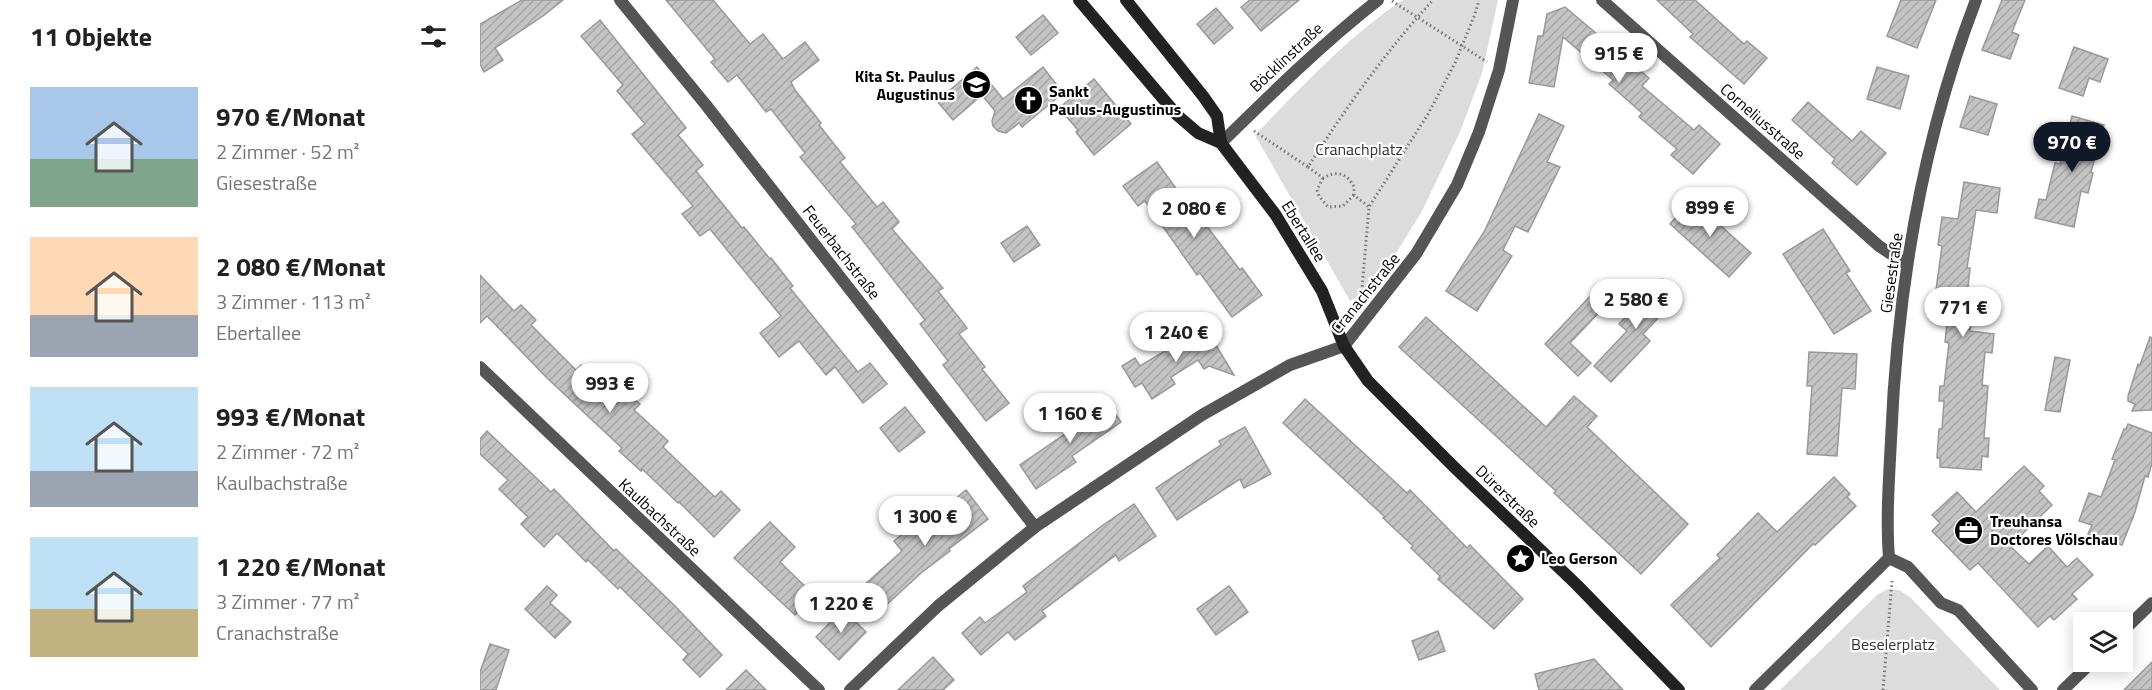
<!DOCTYPE html>
<html lang="de">
<meta charset="utf-8">
<style>
body{margin:0;font-family:"Titillium Web",sans-serif;background:#f2f2f2;color:#222;height:100vh;display:flex;flex-direction:column;font-size:22px;white-space:nowrap}
*{box-sizing:border-box;margin:0}
p{font-size:20px;color:#767676}
.icon{flex:none;width:33px;height:33px;fill:none;stroke:currentColor;stroke-width:2;stroke-linecap:round;stroke-linejoin:round}
.map{position:relative;flex:1;overflow:hidden}
.sheet{display:flex;flex-direction:column;background:#fff;width:480px}
.sheet>*{flex:none}
.fabs{position:absolute;left:1593px;top:612px;display:grid;gap:12px}
.fabs a{display:grid;place-items:center;width:60px;height:60px;border-radius:0px;background:#fff;box-shadow:0 3px 15px #0003;font-size:30px}
.price{position:absolute;translate:-50% -51px;padding:0 14px;border-radius:21px;background:#fff;color:#222;font-size:20px;line-height:39px;filter:drop-shadow(0 2px 3px #0008)}
.price::after{content:'';position:absolute;left:50%;top:36px;width:18px;height:14px;margin-left:-9px;background:inherit;clip-path:polygon(0 0,100% 0,50% 100%)}
.price.on{background:#111827;color:#fff}
ul{padding:0;list-style:none}
li{display:flex;align-items:center;gap:18px;height:150px;padding:0 30px}
li span{display:grid;place-items:center;flex:none;width:168px;height:120px;border-radius:0px;color:#555}
li>.icon{margin-inline-start:auto}
span .icon{width:72px;height:72px;fill:#fffc;stroke-width:1}
li b{font-size:26px}
h2{display:flex;justify-content:space-between;align-items:center;height:72px;padding:0 30px;font-size:26px}
main{display:flex;flex:1;min-height:0}
.map>svg:first-child{display:block}
.park{fill:#dcdcdc}
.building{fill:url(#building-hatch);stroke:#999;stroke-width:1.5}
.lines{fill:none;stroke-linecap:round;stroke-linejoin:round}
.path{stroke:#777;stroke-width:3;stroke-dasharray:1.5 3;stroke-linecap:butt}
.minor{stroke:#555;stroke-width:12}
.secondary{stroke:#222;stroke-width:12}
.labels{text-anchor:middle;dominant-baseline:central;stroke-width:4.5;stroke-linejoin:round;paint-order:stroke}
.street-label{font-size:16px;fill:#000;stroke:#fff}
.poi-label{font-size:16px;font-weight:bold;fill:#000;stroke:#fff;text-anchor:start}
.park-label{font-size:16px;fill:#333;stroke:#fff}
</style>
<main>
<section class="sheet">
<h2>11 Objekte<svg class="icon" aria-label="filters" viewBox="0 0 24 24"><path d="M4 7h16M4 17h16"/><circle cx="9" cy="7" r="2"/><circle cx="15" cy="17" r="2"/></svg></h2>
<ul>
<li><span style="background:linear-gradient(#a9c7e8 60%,#7fa58c 0)"><svg class="icon" aria-label="home" viewBox="0 0 24 24"><path d="M3 11l9-7 9 7M6 9v11h12V9"/></svg></span><div><b>970 €/Monat</b><p>2 Zimmer · 52 m²</p><p>Giesestraße</p></div></li>
<li><span style="background:linear-gradient(#ffd9b3 65%,#9aa5b1 0)"><svg class="icon" aria-label="home" viewBox="0 0 24 24"><path d="M3 11l9-7 9 7M6 9v11h12V9"/></svg></span><div><b>2 080 €/Monat</b><p>3 Zimmer · 113 m²</p><p>Ebertallee</p></div></li>
<li><span style="background:linear-gradient(#bfe0f5 70%,#9aa5b1 0)"><svg class="icon" aria-label="home" viewBox="0 0 24 24"><path d="M3 11l9-7 9 7M6 9v11h12V9"/></svg></span><div><b>993 €/Monat</b><p>2 Zimmer · 72 m²</p><p>Kaulbachstraße</p></div></li>
<li><span style="background:linear-gradient(#bfe0f5 60%,#c2b280 0)"><svg class="icon" aria-label="home" viewBox="0 0 24 24"><path d="M3 11l9-7 9 7M6 9v11h12V9"/></svg></span><div><b>1 220 €/Monat</b><p>3 Zimmer · 77 m²</p><p>Cranachstraße</p></div></li>
</ul>
</section>
<div class="map">
<svg width="1672" height="690" viewBox="0 0 1672 690">
<defs>
<pattern id="building-hatch" width="6" height="6" patternUnits="userSpaceOnUse" patternTransform="scale(1.5)"><rect width="6" height="6" fill="#c4c4c4"/><path d="M-1 1l2-2M0 6l6-6M5 7l2-2" fill="none" stroke="#a7a7a7"/></pattern>
</defs>
<rect width="100%" height="100%" fill="#fff"/>
<g class="park">
<path d="M923,0H1018L1002,73L980,132L941,213L898,282L870,301L775,135C821,88 867,37 923,0Z"/>
<polygon points="1408,589 1419,590 1430,597 1520,690 1300,690 1398,594"/>
</g>
<g class="building">
<polygon points="42,0 83,0 63,16 15,48 23,60 4,72 0,64 0,24"/>
<polygon points="186,0 233,0 270,44 283,34 303,59 325,42 339,60 311,82 315,90 341,123 339,125 365,158 360,162 397,207 403,202 419,222 412,229 463,288 458,291 487,328 479,334 505,367 502,369 529,403 506,421 463,365 468,361 440,324 445,320 372,227 376,224 320,157 325,153 291,109 286,112 257,75 248,82 231,62 235,59"/>
<polygon points="770,0 819,0 781,31 761,7"/>
<polygon points="1177,0 1215,0 1264,44 1267,41 1287,58 1264,84 1210,37 1213,34"/>
<polygon points="1421,0 1456,0 1437,48 1407,36"/>
<polygon points="1522,0 1545,0 1532,32 1539,35 1530,59 1502,50"/>
<polygon points="1085,7 1169,78 1162,86 1214,130 1219,125 1240,144 1213,174 1191,155 1197,149 1159,117 1162,113 1129,84 1133,80 1083,37 1074,87 1049,83 1058,36 1063,36 1067,14"/>
<polygon points="736,8 753,28 734,44 717,24"/>
<polygon points="563,15 578,33 551,55 536,37"/>
<polygon points="120,20 206,128 198,135 223,165 216,171 262,228 264,227 290,259 291,258 313,286 310,288 378,372 390,363 407,384 383,403 355,367 346,375 319,341 299,357 280,333 301,316 230,229 220,236 202,214 213,206 152,134 165,124 137,91 143,85 101,36"/>
<polygon points="1594,47 1628,59 1620,82 1609,78 1603,96 1579,88"/>
<polygon points="497,67 523,99 563,67 583,93 542,127 539,123 526,133 518,131 513,126 512,121 515,111 502,95 473,120 457,101"/>
<polygon points="1397,67 1429,76 1420,109 1387,99"/>
<polygon points="614,79 651,124 614,155 596,132 598,130 579,108"/>
<polygon points="1490,96 1517,104 1508,135 1480,127"/>
<polygon points="1328,102 1372,141 1381,131 1406,153 1377,185 1352,163 1355,159 1312,120"/>
<polygon points="1059,114 1084,126 1067,162 1080,167 1048,232 1035,226 1023,250 1032,256 997,311 966,291 1004,232"/>
<polygon points="1592,116 1624,125 1611,172 1613,173 1608,193 1601,191 1594,227 1555,218 1559,199 1566,200 1575,163 1580,164"/>
<polygon points="677,162 702,197 704,196 760,270 762,268 782,295 752,317 720,273 717,275 665,201 658,206 643,186"/>
<polygon points="1484,182 1520,188 1517,213 1496,210 1487,268 1490,268 1487,297 1495,298 1490,331 1514,334 1512,353 1505,352 1502,385 1508,386 1504,438 1509,438 1508,457 1502,456 1501,470 1460,467 1460,458 1457,458 1459,429 1462,429 1464,401 1459,401 1460,386 1464,386 1469,343 1465,342 1468,314 1453,311 1462,246 1458,245 1462,217 1478,219"/>
<polygon points="1212,200 1271,253 1249,277 1190,224"/>
<polygon points="547,226 560,245 534,262 521,243"/>
<polygon points="1343,229 1370,271 1366,273 1391,311 1354,334 1303,254"/>
<polygon points="0,275 34,311 41,305 56,320 51,325 96,370 101,365 132,395 140,386 160,404 154,410 188,441 183,447 235,497 241,491 260,510 234,537 199,502 198,503 162,469 161,471 139,451 142,448 67,378 7,316 0,323"/>
<polygon points="1182,279 1199,296 1163,334 1170,341 1131,382 1114,366 1147,331 1139,324"/>
<polygon points="1115,291 1128,303 1090,343 1111,363 1098,376 1065,344"/>
<polygon points="946,317 1066,427 1094,396 1117,416 1107,427 1208,524 1161,574 1074,493 1076,491 919,347"/>
<polygon points="725,327 754,375 729,366 724,369 718,360 691,377 695,384 672,399 662,383 655,387 642,366 655,358 660,366"/>
<polygon points="1670,337 1672,338 1672,410 1652,411 1655,404 1648,401 1648,396 1658,364 1660,365"/>
<polygon points="1329,352 1377,354 1375,389 1362,388 1357,456 1327,454 1332,386 1327,386"/>
<polygon points="1575,357 1590,360 1580,412 1565,410"/>
<polygon points="625,398 641,422 592,456 596,462 556,489 540,465 598,425 594,419"/>
<polygon points="825,399 927,493 930,490 987,548 990,545 1043,599 1014,629 958,579 960,576 931,548 933,546 903,518 905,517 803,423"/>
<polygon points="425,407 445,432 419,452 400,428"/>
<polygon points="1648,424 1672,433 1672,463 1668,477 1665,476 1655,512 1642,545 1608,534 1612,525 1599,521 1609,493 1621,497 1635,460 1632,459 1644,429 1646,429"/>
<polygon points="765,427 791,474 764,488 760,479 697,520 676,488 741,445 739,441"/>
<polygon points="7,431 71,492 74,489 134,551 136,549 195,606 242,655 220,677 203,660 208,654 140,587 138,589 108,560 106,562 77,533 64,547 41,524 48,517 19,489 28,480 0,454 0,439"/>
<polygon points="1544,466 1564,486 1559,491 1572,505 1530,546 1549,564 1568,546 1587,567 1597,558 1613,575 1592,594 1597,599 1574,620 1570,616 1558,627 1498,563 1490,570 1452,531 1460,523 1452,515 1477,492 1496,512"/>
<polygon points="1354,477 1370,494 1367,497 1376,506 1335,545 1333,544 1231,647 1191,605 1240,558 1237,555 1278,513 1297,532"/>
<polygon points="486,490 508,519 469,549 470,551 441,573 402,609 382,587 422,551 414,541 442,518 446,522"/>
<polygon points="654,504 676,536 639,561 636,555 562,611 566,616 535,640 528,632 501,655 482,633 500,617 505,623 531,604 547,592 543,586 623,525"/>
<polygon points="290,522 315,547 300,562 334,595 315,615 254,558"/>
<polygon points="67,586 77,595 70,603 91,622 75,638 45,609"/>
<polygon points="749,586 768,612 736,635 717,609"/>
<polygon points="363,609 386,632 359,660 336,637"/>
<polygon points="958,631 965,651 939,660 932,641"/>
<polygon points="10,644 29,650 16,690 0,690 0,672"/>
<polygon points="453,657 474,680 463,690 418,690"/>
<polygon points="1114,659 1143,690 1059,690 1055,674"/>
<polygon points="1672,662 1672,690 1644,690"/>
<polygon points="266,670 286,690 246,690"/>
</g>
<g class="lines">
<g class="path">
<polyline points="912,1 1007,62"/>
<path d="M774,131L828,167C866,108 905,52 953,0"/>
<path d="M828,167L843,178C857,170 867,173 874,187V195L889,207"/>
<polyline points="843,178 837,190 839,196 848,207 863,206 874,195"/>
<polyline points="881,300 889,207 948,114 975,63 995,14 999,0"/>
<polyline points="1403,690 1412,581"/>
</g>
<g class="minor">
<polyline points="140,0 226,105 555,527"/>
<polyline points="1122,0 1399,246 1426,264"/>
<path d="M741,143C792,93 842,44 898,0"/>
<polyline points="0,367 339,690"/>
<path d="M1409,558C1406,519 1409,479 1411,440C1417,291 1442,140 1496,0"/>
<polyline points="1409,558 1428,567 1461,603 1478,610 1552,690"/>
<polyline points="1642,632 1672,603"/>
<polyline points="370,690 458,606 555,527 722,415 810,365 864,346 936,254 977,185 999,132 1019,70 1033,0"/>
<polyline points="1275,690 1409,558"/>
<polyline points="1583,690 1612,662"/>
</g>
<g class="secondary">
<polyline points="599,0 697,115 718,133 741,143 795,214 842,291 864,346 888,381 972,465 1097,585 1199,690"/>
<polyline points="646,0 723,96 737,116 741,143"/>
</g>
</g>
<defs>
<symbol id="school-disc" viewBox="-11 -11 22 22"><circle r="9.5" fill="#000" stroke="#fff"/><path d="M0-5L7-2L0 1L-7-2ZM-4 1L0 2.5L4 1V4Q0 6-4 4Z" fill="#fff"/></symbol>
<symbol id="church-disc" viewBox="-11 -11 22 22"><circle r="9.5" fill="#000" stroke="#fff"/><path d="M-1.2-6h2.4v3.5h3.3v2.4h-3.3V6h-2.4V-.1h-3.3v-2.4h3.3Z" fill="#fff"/></symbol>
<symbol id="office-disc" viewBox="-11 -11 22 22"><circle r="9.5" fill="#000" stroke="#fff"/><path d="M-6-3h4V-5.5h4V-3h4V5H-6ZM-1-4.5V-3h2v-1.5ZM-6 0V1H6V0Z" fill="#fff"/></symbol>
<symbol id="sight-disc" viewBox="-11 -11 22 22"><circle r="9.5" fill="#000" stroke="#fff"/><path d="M0-6L1.8-2.2L6-1.7L2.9 1.2L3.7 5.4L0 3.3L-3.7 5.4L-2.9 1.2L-6-1.7L-1.8-2.2Z" fill="#fff"/></symbol>
</defs>
<g fill-rule="evenodd">
<use href="#school-disc" x="480" y="68" width="33" height="33"/>
<use href="#church-disc" x="532" y="84" width="33" height="33"/>
<use href="#office-disc" x="1472" y="514" width="33" height="33"/>
<use href="#sight-disc" x="1024" y="542" width="33" height="33"/>
</g>
<g class="labels">
<g class="street-label">
<text transform="translate(806 57) rotate(-43)">Böcklinstraße</text>
<text transform="translate(1283 121) rotate(41)">Corneliusstraße</text>
<text transform="translate(824 231) rotate(58)">Ebertallee</text>
<text transform="translate(362 252) rotate(52)">Feuerbachstraße</text>
<text transform="translate(1411 273) rotate(-82)">Giesestraße</text>
<text transform="translate(885 293) rotate(-51)">Cranachstraße</text>
<text transform="translate(1028 496) rotate(44)">Dürerstraße</text>
<text transform="translate(180 517) rotate(43)">Kaulbachstraße</text>
</g>
<g class="poi-label">
<text x="475" y="76" text-anchor="end">Kita St. Paulus<tspan x="475" dy="18">Augustinus</tspan></text>
<text x="569" y="91">Sankt<tspan x="569" dy="18">Paulus-Augustinus</tspan></text>
<text x="1510" y="521">Treuhansa<tspan x="1510" dy="18">Doctores Völschau</tspan></text>
<text x="1061" y="558">Leo Gerson</text>
</g>
<g class="park-label">
<text x="879" y="149">Cranachplatz</text>
<text x="1413" y="644">Beselerplatz</text>
</g>
</g>
</svg>
<div class="fabs">
<a><svg class="icon" aria-label="layers" viewBox="0 0 24 24"><path d="M12 4l9 5-9 5-9-5zM3 14l9 5 9-5"/></svg></a>
</div>
<b class="price" style="left:1139px;top:84px">915 €</b>
<b class="price on" style="left:1592px;top:173px">970 €</b>
<b class="price" style="left:1230px;top:238px">899 €</b>
<b class="price" style="left:714px;top:239px">2 080 €</b>
<b class="price" style="left:1156px;top:330px">2 580 €</b>
<b class="price" style="left:1483px;top:338px">771 €</b>
<b class="price" style="left:696px;top:363px">1 240 €</b>
<b class="price" style="left:130px;top:414px">993 €</b>
<b class="price" style="left:590px;top:444px">1 160 €</b>
<b class="price" style="left:445px;top:547px">1 300 €</b>
<b class="price" style="left:361px;top:634px">1 220 €</b>
</div>
</main>
